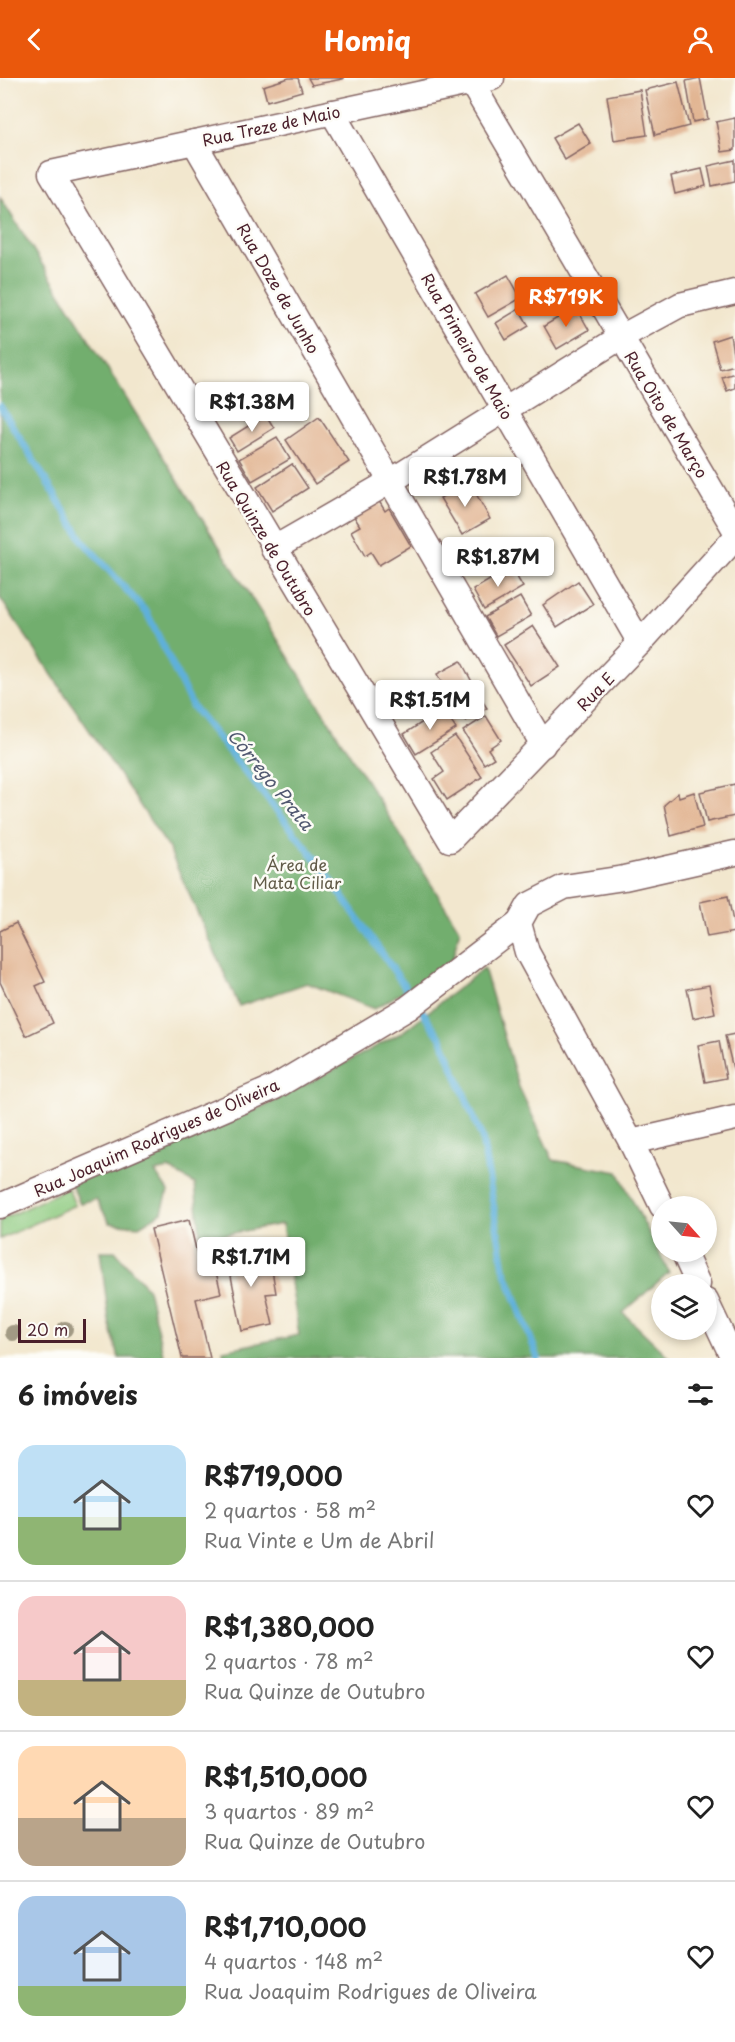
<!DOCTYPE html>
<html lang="pt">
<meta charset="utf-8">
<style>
body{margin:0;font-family:"Playpen Sans",sans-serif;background:#f6f6f6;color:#222;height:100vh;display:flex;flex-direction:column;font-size:22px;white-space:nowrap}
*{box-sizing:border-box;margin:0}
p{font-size:20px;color:#767676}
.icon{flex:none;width:33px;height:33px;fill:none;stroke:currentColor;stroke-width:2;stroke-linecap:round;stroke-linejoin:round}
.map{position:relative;height:1280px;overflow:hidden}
.details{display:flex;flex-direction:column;background:#fff;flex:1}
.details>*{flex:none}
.needle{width:39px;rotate:117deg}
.tools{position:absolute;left:651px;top:1118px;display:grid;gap:12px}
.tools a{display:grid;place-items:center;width:66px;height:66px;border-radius:50%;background:#fff;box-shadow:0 3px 9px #0003;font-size:30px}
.scale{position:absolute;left:18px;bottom:15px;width:68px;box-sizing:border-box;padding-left:6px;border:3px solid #4a1f2b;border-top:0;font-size:16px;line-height:21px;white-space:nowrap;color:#4a1f2b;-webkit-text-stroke:4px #fdfcf7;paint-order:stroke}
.price{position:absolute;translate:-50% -51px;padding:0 14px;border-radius:6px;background:#fff;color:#222;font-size:20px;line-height:39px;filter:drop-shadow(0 2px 3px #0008)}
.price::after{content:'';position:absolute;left:50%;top:36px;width:18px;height:14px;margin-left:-9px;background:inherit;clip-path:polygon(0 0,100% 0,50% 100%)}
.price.active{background:#ea580c;color:#fff}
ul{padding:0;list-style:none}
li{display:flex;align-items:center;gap:18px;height:150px;padding:0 18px}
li+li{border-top:2px solid #e0e0e0}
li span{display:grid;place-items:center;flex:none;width:168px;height:120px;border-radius:18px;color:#555}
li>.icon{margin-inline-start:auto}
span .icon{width:72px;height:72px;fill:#fffc;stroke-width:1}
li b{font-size:26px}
h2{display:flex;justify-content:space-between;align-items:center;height:72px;padding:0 18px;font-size:26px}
header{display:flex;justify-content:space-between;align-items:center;height:78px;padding:0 18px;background:#ea580c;color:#fff;font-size:27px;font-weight:700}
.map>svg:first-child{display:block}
.green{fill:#8dca7f;stroke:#6c7455;stroke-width:1.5}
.forest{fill:#72ae6e;stroke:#5e664c;stroke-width:1.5}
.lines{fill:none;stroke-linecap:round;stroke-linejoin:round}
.stream{stroke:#5fb0da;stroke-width:7}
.building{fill:#e1b390}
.minor-casing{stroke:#856564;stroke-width:27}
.minor{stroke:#fff;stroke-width:24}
.tree{fill:#a29a84}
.labels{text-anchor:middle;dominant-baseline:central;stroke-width:5;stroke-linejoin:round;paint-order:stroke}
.street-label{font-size:16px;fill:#4a1f2b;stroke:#fdfcf7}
.park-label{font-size:16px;fill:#615b48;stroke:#fdfcf7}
.water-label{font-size:18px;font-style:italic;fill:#525971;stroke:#fdfcf7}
</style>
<header><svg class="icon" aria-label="back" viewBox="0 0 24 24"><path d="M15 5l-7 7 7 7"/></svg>Homiq<svg class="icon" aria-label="person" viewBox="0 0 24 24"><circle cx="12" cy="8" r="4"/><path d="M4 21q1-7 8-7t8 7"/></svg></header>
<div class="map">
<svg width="735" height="1280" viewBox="0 0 735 1280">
<rect width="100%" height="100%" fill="#fdfcf7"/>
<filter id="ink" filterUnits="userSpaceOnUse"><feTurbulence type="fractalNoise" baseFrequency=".0167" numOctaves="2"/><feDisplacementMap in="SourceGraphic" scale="12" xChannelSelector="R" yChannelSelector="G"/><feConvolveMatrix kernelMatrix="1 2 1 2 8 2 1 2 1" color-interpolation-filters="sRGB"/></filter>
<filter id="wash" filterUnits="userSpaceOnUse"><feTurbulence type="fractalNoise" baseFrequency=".008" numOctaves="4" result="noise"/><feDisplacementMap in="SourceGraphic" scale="24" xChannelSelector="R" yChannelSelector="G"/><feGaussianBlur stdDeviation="1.35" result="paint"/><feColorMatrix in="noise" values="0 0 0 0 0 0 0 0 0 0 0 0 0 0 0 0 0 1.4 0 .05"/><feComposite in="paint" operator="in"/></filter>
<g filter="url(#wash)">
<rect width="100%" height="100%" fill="#f2e7ce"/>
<polygon class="green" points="68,1110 75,1127 0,1161 0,1142"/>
<g class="forest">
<polygon points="0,119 460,852 451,886 374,931 307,905 239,928 168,769 0,520"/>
<polygon points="484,890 519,1009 553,1082 618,1094 669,1194 623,1235 670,1280 224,1280 223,1272 299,1257 282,1146 222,1157 201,1165 195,1106 169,1091 155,1094 168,1113 162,1134 139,1148 110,1145 96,1121 80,1125 70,1104 154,1074 267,1027 401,955"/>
<polygon points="100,1173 115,1173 148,1211 164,1280 119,1280 109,1243"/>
</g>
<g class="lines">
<polyline class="stream" points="0,328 84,464 147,535 192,628 320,786 442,962 482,1060 504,1190 538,1280"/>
</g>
<g id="blocks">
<g class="building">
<polygon points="289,0 298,0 302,13 267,23 263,8"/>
<polygon points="308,0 343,0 343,1 312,7"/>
<polygon points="700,0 708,41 693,44 686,3"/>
<polygon points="678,4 689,48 655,57 645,12"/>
<polygon points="640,12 647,57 614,62 607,18"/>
<polygon points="735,40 735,72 722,74 716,44"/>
<polygon points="578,45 591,66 565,82 552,60"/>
<polygon points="735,82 735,103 712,108 708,88"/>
<polygon points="702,91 706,108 675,116 671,98"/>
<polygon points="508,197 521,220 488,239 475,216"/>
<polygon points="576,229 589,252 557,271 544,248"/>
<polygon points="519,231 529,248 506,262 496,245"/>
<polygon points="730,257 735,287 720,291 712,263"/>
<polygon points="735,295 735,310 727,313 722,299"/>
<polygon points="266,337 274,350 237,373 229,360"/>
<polygon points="319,339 349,384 315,406 286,362"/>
<polygon points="277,359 290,381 252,403 239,381"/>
<polygon points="292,386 308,410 272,433 257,409"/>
<polygon points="469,403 490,441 462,457 440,420"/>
<polygon points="377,420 385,433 389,430 411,468 379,487 371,474 365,478 351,453 360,448 352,435"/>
<polygon points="511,489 523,509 484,532 473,512"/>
<polygon points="578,503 593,526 557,549 543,527"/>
<polygon points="520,519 531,538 496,558 485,539"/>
<polygon points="533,548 560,589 531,608 504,567"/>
<polygon points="461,583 472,604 448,616 437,596"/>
<polygon points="473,609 487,630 466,643 452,622"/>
<polygon points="443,631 456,651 416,676 404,656"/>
<polygon points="486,638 501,662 488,671 494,680 484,686 463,653"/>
<polygon points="455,658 482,699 447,722 434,701 444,694 431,674"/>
<polygon points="735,706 735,738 707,744 700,714"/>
<polygon points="694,714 703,749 671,758 664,727 678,715 679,719"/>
<polygon points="728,818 735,854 707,859 700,824"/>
<polygon points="16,845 45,904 36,908 53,945 26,958 0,904 0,853"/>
<polygon points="709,907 715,935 693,940 687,911"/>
<polygon points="735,956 735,995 734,995 725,958"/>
<polygon points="719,963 726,1000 705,1004 698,967"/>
<polygon points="189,1142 199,1184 213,1181 221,1215 196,1221 210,1280 182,1280 151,1151"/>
<polygon points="256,1167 261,1194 272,1192 276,1215 266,1216 273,1247 242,1253 226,1173"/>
</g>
</g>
</g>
<g filter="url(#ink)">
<use href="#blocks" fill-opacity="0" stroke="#856564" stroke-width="1.5"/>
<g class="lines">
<defs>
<g id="minor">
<polyline points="492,0 51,95 450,762 640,565 735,460"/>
<polyline points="471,4 735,452"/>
<polyline points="332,34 640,565"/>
<polyline points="194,64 543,667"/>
<polyline points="273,471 391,403 621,259 680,227 735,214"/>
<polyline points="631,1064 735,1040"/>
<polyline points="0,1128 275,1009 408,930 519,845"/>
<polyline points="662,1128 631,1064 527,874 519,845 529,827 564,809 624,800 735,775"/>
<polyline points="683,1173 698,1206"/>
<polyline points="706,1223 733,1280"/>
</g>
</defs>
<use href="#minor" class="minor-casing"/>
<use href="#minor" class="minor"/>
</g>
<g class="tree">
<circle cx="65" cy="1251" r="8"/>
<circle cx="13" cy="1255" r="8"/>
</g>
</g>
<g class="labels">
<g class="street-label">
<text transform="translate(271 47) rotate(-12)">Rua Treze de Maio</text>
<text transform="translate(279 210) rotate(60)">Rua Doze de Junho</text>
<text transform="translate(468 268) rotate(60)">Rua Primeiro de Maio</text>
<text transform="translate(667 336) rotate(59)">Rua Oito de Março</text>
<text transform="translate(267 460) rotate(59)">Rua Quinze de Outubro</text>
<text transform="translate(595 613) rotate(-46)">Rua E</text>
<text transform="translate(156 1059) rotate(-24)">Rua Joaquim Rodrigues de Oliveira</text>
</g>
<g class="park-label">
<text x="297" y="786">Área de<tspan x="297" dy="18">Mata Ciliar</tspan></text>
</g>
<g class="water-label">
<text transform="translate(271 701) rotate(51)">Córrego Prata</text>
</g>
</g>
</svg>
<div class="tools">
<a><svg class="needle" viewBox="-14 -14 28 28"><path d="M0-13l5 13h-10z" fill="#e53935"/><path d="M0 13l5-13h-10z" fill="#767676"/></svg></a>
<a><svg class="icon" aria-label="layers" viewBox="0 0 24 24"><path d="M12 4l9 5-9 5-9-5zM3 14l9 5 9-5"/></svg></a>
</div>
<div class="scale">20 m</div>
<b class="price active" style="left:566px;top:250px">R$719K</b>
<b class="price" style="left:252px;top:355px">R$1.38M</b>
<b class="price" style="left:465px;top:430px">R$1.78M</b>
<b class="price" style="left:498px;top:510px">R$1.87M</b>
<b class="price" style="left:430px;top:653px">R$1.51M</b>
<b class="price" style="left:251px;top:1210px">R$1.71M</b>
</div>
<section class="details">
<h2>6 imóveis<svg class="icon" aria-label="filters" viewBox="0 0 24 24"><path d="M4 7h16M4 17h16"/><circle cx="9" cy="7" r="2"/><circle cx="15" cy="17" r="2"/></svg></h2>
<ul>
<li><span style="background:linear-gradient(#bfe0f5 60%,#8fb573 0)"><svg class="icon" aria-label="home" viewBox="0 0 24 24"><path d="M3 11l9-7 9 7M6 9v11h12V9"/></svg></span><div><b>R$719,000</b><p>2 quartos · 58 m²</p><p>Rua Vinte e Um de Abril</p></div><svg class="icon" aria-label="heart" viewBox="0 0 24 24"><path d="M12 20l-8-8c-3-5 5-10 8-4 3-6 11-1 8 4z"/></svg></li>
<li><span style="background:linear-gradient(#f6c9c9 70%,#c2b280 0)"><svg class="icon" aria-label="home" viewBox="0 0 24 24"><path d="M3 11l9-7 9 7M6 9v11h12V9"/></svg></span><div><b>R$1,380,000</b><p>2 quartos · 78 m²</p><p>Rua Quinze de Outubro</p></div><svg class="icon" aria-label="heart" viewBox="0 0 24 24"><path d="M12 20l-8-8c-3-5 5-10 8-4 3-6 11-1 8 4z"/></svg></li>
<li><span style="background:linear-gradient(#ffd9b3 60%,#b9a48a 0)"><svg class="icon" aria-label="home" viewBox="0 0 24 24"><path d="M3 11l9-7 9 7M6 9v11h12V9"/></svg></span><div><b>R$1,510,000</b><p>3 quartos · 89 m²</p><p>Rua Quinze de Outubro</p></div><svg class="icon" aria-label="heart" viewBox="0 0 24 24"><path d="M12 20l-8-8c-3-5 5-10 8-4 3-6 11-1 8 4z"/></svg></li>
<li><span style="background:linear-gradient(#a9c7e8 75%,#8fb573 0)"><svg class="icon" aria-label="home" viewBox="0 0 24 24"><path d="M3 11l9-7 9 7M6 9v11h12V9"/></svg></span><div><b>R$1,710,000</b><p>4 quartos · 148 m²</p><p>Rua Joaquim Rodrigues de Oliveira</p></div><svg class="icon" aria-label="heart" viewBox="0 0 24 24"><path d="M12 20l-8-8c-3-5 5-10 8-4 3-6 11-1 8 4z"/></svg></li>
</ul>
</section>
